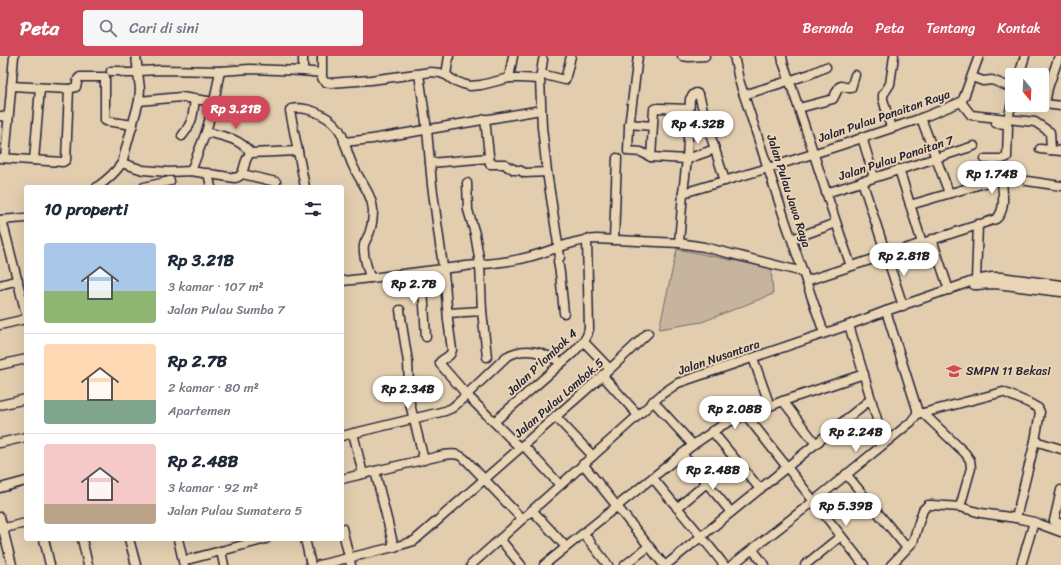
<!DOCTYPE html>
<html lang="id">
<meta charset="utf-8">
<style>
body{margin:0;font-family:Sriracha,sans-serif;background:#f6f6f7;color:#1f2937;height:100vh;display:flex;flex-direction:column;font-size:15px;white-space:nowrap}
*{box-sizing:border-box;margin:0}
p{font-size:13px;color:#747a83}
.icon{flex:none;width:22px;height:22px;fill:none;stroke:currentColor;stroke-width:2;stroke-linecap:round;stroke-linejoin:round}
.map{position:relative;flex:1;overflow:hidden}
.sheet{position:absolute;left:24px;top:129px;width:320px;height:356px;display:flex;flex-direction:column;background:#fff;border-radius:4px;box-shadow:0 4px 16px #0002}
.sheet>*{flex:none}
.needle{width:26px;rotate:162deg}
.tools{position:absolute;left:1005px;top:12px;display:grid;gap:8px}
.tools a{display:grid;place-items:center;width:44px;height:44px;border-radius:4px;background:#fff;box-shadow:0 4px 16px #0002;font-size:20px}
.price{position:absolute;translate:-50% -34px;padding:0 9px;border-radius:14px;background:#fff;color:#222;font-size:13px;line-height:26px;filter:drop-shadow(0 1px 2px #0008)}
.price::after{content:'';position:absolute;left:50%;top:24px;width:12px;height:9px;margin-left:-6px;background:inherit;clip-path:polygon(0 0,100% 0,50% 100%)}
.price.on{background:#d1495b;color:#fff}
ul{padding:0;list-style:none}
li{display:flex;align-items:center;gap:12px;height:100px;padding:0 20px}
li+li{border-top:1px solid #e0e1e3}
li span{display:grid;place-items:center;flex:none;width:112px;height:80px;border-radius:4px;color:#555}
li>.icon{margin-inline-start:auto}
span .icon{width:48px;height:48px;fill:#fffc;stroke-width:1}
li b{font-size:17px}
h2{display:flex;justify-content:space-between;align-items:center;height:48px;padding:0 20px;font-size:17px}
header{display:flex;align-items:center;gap:24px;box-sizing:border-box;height:56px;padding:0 20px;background:#d1495b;color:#fff}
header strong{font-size:19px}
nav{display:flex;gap:22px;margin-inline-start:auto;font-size:14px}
.search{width:280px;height:36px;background:#f6f6f7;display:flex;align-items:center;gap:10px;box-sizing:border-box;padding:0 14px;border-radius:4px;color:#747a83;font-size:15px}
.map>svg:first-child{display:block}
.green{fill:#c6b49e;stroke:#746b6c}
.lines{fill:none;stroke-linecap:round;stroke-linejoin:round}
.minor-casing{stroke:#22223b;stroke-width:11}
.minor{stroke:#ead5b4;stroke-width:8}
.labels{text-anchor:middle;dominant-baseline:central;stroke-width:4;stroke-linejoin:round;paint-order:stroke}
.street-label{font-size:12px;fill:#22223b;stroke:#ead5b4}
.poi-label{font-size:12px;fill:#22223b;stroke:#ead5b4;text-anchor:start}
</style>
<header>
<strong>Peta</strong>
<div class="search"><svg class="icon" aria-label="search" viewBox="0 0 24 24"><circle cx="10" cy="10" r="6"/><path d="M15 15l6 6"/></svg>Cari di sini</div>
<nav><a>Beranda</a><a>Peta</a><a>Tentang</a><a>Kontak</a></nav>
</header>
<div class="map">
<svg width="1061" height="509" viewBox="0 0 1061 509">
<rect width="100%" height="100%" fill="#e2ceaf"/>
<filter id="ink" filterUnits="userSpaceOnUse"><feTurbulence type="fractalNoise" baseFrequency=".025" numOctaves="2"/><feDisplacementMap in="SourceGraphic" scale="8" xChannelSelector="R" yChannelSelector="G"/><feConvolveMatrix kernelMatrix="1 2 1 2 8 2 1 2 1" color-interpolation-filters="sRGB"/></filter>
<g filter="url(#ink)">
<polygon class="green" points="677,193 771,212 773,238 702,266 659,273"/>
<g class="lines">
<defs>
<g id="minor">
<path d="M322,0V22C324,26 326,27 330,27L371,24L431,16L440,17L446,19L453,24L463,28L470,30L481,29L509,22H520L540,23"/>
<polyline points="638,0 629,71 628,95 641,96 651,101 687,103 715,93"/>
<polyline points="682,0 689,1 705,0"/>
<polyline points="734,0 739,24 785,164 824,277"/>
<path d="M782,0L783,6C807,74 827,142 851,210"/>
<polyline points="1059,0 1048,32 1045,48 1061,50"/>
<polyline points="543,4 540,23 542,71 547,116 560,201 558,205 560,217 564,257"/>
<polyline points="111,15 120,15 125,17 133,17 137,15 162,14 220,15 250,13 303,15 321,17"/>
<polyline points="303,15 303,0"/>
<path d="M419,18L427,74L432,129L445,226L448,264L452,294C451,301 445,301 440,306V308L467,339L520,392"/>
<polyline points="541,18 565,24 571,0"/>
<polyline points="446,19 449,0"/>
<polyline points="1019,19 1025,0"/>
<polyline points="972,21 983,25 992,24 1012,32"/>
<polyline points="509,22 513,0"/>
<polyline points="11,30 69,33 76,31 78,23 80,21 105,21 105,64 106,65 133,69"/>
<polyline points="744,39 810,18 826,11"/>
<polyline points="139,45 181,41 214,46"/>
<polyline points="961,46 971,59 1035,66 1050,76 1051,94"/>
<polyline points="799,52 833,43 839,31 841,30 849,32 851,32 855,19"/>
<polyline points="0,60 8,61"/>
<polyline points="921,62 949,137"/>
<polyline points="485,63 490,108 505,108 508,111 512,112 514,114 519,114 525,117 547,116"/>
<polyline points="1008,63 1012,46"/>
<polyline points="629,68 652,70"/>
<polyline points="891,72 883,43 883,39 890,28 894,0"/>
<path d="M206,76C223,80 239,82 251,97"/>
<path d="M182,80C193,66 193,60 195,42"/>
<polyline points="862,81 874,121"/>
<polyline points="344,86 372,83 541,54"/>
<polyline points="1040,93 1061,95"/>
<polyline points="651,101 654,53 658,52 689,53"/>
<polyline points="0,102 63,106 66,104 69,33"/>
<polyline points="5,102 14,0"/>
<polyline points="985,103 1002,103 1007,101 1008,71 1005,68 996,67"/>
<polyline points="34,104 40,32"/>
<path d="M122,107L143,114L168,116L191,115L235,122C247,120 242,103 251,97L298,95"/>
<polyline points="430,107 489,102"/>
<polyline points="899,113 922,187"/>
<polyline points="191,115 206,76 214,46 220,15"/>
<polyline points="208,117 211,131"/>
<polyline points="242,118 276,126"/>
<polyline points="862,125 903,250"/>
<polyline points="1027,125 1061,130"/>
<polyline points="467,127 468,154 475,178 480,208 482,255 487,301"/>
<path d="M97,131C107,124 115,117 122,107L139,45L140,33L136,0"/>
<polyline points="144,131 170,125"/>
<path d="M305,131L290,55L291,53C308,49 335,62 342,79C346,89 348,100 353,110C360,125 372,138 373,154C373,161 372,169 370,175C369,180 365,184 364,189C362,199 368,212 370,222"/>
<polyline points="683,137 768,112 838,90 919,63 961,46 964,41 979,0"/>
<polyline points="826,137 974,90"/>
<polyline points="0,164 26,162"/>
<polyline points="2,164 26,258"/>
<polyline points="792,183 836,167"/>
<polyline points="932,183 949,234"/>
<polyline points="614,184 617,102"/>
<polyline points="679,187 683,137 687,103 690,43 694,38 696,37 698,38 700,42 705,62 725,125"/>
<polyline points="422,216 426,281"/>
<path d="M342,225C383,221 425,215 466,210C484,208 502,207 520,203C546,198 570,184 596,183L679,187L704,191L803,216"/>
<path d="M806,225L996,163C1007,154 1002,134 1002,122L910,149"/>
<polyline points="0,229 18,224"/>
<polyline points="974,229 996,228 1061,236"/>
<polyline points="977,229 976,224 978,168"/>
<polyline points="400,254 403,275 408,306 409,330 410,348 424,404"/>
<polyline points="448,257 482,255"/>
<polyline points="0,269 26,263"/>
<polyline points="849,269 884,387"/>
<polyline points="584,286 610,313"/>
<polyline points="753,302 770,350"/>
<polyline points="0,309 26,303"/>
<polyline points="602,319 638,359"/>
<polyline points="653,345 693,389"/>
<polyline points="783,345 816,388"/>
<polyline points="0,349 26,343"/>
<polyline points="920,357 923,357 965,397 970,404 971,412 960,451"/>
<polyline points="923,357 1003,336 1029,347 1038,352 1040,356 1035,385 1016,462"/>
<polyline points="746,359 864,509"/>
<polyline points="555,360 593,400"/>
<path d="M494,366L573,297C580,289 587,284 589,273L587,183"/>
<polyline points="712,375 760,433"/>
<polyline points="353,377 363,418"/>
<path d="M342,380L445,355L452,352L460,345L506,301C526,289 543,297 561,306"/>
<polyline points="1035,385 1061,393"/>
<polyline points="0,387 26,381"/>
<polyline points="523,389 560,429"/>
<polyline points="682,398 731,456"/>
<polyline points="583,408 664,509"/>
<polyline points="375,415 394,491"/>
<polyline points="846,418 907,492"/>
<path d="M653,422C676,451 701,479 724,509"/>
<path d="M342,423L375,415L444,399C456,397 460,398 468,406L522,463"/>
<polyline points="0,432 26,425"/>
<polyline points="1061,434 1054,465 1061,468"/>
<polyline points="677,452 735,403"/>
<polyline points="532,454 566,491"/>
<polyline points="0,461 12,509"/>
<polyline points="342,472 351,509"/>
<polyline points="0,473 26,467"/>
<polyline points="584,478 608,509"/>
<polyline points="44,483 50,509"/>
<polyline points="82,483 88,509"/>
<polyline points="129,483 136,509"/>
<polyline points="178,483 184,509"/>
<polyline points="305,483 311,509"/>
<polyline points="500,483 521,509"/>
<polyline points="752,493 765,509"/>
<polyline points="221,495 224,509"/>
<polyline points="183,505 266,483"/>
<polyline points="319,509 394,491 414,485 610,313 648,277"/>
<polyline points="471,509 662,338 678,327 849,269 886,255 976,224 992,221 1001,221 1061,229"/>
<polyline points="544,509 693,389 721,370 733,364 783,345 864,318"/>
<polyline points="625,509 648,491"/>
<polyline points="666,509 871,343"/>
<polyline points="732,509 814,445 911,366 917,358 917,353 886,255"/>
<polyline points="805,509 841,480"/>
<polyline points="891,509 913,486 919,466 923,454 928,449 932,449 960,451 981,457 1016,462 1034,466 1061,476"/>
<polyline points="1021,509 1034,466"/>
</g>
</defs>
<use href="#minor" class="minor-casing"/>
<use href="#minor" class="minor"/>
</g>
</g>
<defs>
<symbol id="school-bare" viewBox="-9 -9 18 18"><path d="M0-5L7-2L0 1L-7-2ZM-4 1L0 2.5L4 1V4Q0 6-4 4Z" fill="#d1495b" stroke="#ead5b4" stroke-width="2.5" paint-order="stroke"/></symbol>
</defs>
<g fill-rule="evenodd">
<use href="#school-bare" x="943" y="304" width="22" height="22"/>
</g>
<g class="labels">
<g class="street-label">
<text transform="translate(884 60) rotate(-19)">Jalan Pulau Panaitan Raya</text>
<text transform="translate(896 102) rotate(-18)">Jalan Pulau Panaitan 7</text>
<text transform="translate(789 135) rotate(72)">Jalan Pulau Jawa Raya</text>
<text transform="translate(719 301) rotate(-19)">Jalan Nusantara</text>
<text transform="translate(542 306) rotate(-43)">Jalan P'lombok 4</text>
<text transform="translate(559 342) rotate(-41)">Jalan Pulau Lombok.5</text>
</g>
<g class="poi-label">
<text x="966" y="315">SMPN 11 Bekasi</text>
</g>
</g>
</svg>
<div class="tools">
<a><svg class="needle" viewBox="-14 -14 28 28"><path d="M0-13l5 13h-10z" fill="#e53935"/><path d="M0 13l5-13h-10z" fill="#747a83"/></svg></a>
</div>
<b class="price on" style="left:236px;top:74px">Rp 3.21B</b>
<b class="price" style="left:698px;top:89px">Rp 4.32B</b>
<b class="price" style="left:992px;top:139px">Rp 1.74B</b>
<b class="price" style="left:904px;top:221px">Rp 2.81B</b>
<b class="price" style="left:414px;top:249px">Rp 2.7B</b>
<b class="price" style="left:408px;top:354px">Rp 2.34B</b>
<b class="price" style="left:735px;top:374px">Rp 2.08B</b>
<b class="price" style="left:856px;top:397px">Rp 2.24B</b>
<b class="price" style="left:713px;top:435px">Rp 2.48B</b>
<b class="price" style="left:846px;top:471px">Rp 5.39B</b>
<section class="sheet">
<h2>10 properti<svg class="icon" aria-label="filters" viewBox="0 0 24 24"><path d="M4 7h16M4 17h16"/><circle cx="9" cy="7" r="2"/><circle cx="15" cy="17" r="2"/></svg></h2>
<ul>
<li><span style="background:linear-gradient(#a9c7e8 60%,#8fb573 0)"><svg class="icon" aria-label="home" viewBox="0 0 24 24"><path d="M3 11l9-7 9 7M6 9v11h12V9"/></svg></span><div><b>Rp 3.21B</b><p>3 kamar · 107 m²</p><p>Jalan Pulau Sumba 7</p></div></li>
<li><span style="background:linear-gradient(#ffd9b3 70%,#7fa58c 0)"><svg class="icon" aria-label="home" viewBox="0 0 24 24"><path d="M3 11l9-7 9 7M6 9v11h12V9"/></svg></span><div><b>Rp 2.7B</b><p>2 kamar · 80 m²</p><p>Apartemen</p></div></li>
<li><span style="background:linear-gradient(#f6c9c9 75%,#b9a48a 0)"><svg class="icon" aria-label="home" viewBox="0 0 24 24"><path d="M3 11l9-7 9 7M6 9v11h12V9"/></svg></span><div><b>Rp 2.48B</b><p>3 kamar · 92 m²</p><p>Jalan Pulau Sumatera 5</p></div></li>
</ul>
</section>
</div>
